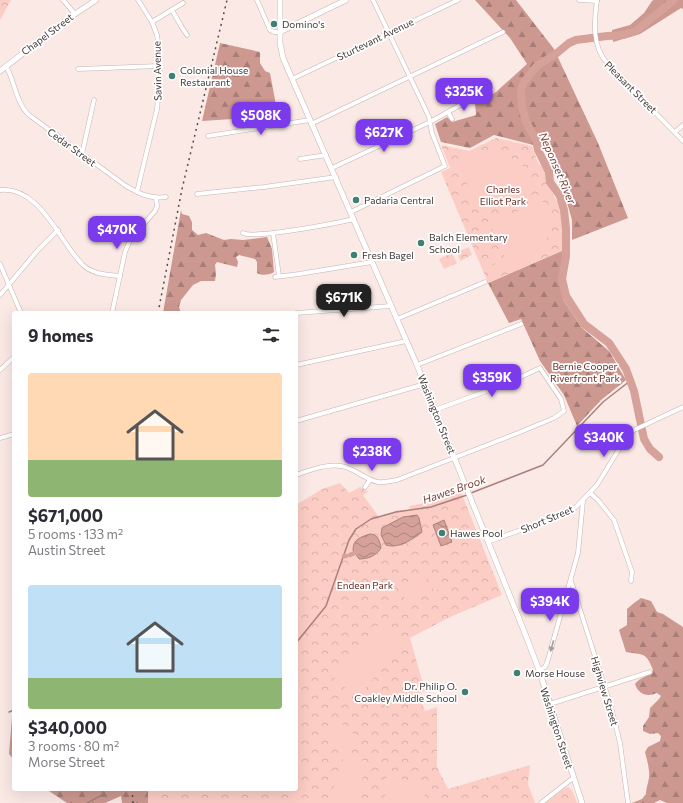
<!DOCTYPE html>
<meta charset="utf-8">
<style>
body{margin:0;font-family:Commissioner,sans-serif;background:#f7f7f7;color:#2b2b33;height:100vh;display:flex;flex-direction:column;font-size:15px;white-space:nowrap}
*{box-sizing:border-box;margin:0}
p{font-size:13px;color:#7c7c81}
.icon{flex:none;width:22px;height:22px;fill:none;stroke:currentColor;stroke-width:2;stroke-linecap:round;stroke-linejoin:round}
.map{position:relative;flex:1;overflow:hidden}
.side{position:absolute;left:12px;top:311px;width:286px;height:480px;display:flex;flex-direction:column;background:#fff;border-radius:4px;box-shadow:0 4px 16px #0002}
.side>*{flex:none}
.price{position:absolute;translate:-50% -34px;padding:0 9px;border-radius:8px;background:#7c3aed;color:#fff;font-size:13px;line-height:26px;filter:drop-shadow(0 1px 2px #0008)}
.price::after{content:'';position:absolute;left:50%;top:24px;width:12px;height:9px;margin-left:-6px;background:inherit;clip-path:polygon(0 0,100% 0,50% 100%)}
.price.active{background:#222;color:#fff}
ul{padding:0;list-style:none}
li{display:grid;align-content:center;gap:8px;height:212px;padding:0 16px}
li span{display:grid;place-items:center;height:124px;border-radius:4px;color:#555}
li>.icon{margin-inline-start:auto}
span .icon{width:72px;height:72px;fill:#fffc;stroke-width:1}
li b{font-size:17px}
h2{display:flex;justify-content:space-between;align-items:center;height:48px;padding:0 16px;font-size:17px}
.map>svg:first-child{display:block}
.forest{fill:url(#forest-firs)}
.park{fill:url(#park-crowns)}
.pitch{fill:#fccdc5}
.water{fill:url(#water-waves);stroke:#a9827c}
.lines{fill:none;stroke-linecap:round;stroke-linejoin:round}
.stream{stroke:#a9827c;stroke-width:1.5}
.canal{stroke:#d5a199;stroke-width:4.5}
.river{stroke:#d5a199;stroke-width:8}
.minor-casing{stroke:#c5b4b1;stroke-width:5}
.major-casing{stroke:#c5b4b1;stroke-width:6}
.minor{stroke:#fff;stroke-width:4}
.major{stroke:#fff;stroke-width:5}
.rail{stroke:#554c4b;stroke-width:1.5;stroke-dasharray:2 4;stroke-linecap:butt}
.oneway{fill:#a09c9c}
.poi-dot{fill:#3e8174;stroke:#fff;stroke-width:1.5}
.labels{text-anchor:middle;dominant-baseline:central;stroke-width:3.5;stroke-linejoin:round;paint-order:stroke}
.poi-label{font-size:10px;fill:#413a39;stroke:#fff;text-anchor:start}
.street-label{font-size:10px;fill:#413a39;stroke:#fff}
.park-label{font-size:10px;fill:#6c2c24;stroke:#fff}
.water-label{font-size:11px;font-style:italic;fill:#823f37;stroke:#fff}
</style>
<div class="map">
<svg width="683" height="803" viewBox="0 0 683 803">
<defs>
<pattern id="forest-firs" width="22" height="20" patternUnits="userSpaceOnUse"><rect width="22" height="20" fill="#cc9890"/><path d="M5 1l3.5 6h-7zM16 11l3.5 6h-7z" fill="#a77d77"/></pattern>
<pattern id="park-crowns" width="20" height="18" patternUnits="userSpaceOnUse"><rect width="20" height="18" fill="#fccdc5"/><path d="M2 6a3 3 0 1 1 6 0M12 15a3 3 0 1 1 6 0" fill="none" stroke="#d9b1aa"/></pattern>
<pattern id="water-waves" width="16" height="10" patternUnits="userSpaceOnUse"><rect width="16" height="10" fill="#d5a199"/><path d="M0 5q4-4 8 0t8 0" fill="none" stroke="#ae847e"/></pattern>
</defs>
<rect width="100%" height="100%" fill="#fbe9e6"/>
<g class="forest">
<polygon points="475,0 516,0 554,49 598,143 628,218 572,240 572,220 566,199 549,163 545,148 494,135 470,148 441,142 435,124 447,117 452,122 476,115 475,103 496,92 527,64 510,38"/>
<polygon points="654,0 683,0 683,9 681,8 640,34 613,42 612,30 630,25 644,13 652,1"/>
<polygon points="220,43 260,52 260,63 265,71 270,73 278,116 202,121"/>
<path d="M181,210L182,214L189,216L192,222V230L198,235L206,233L224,240L231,239L243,240L267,237L272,249L274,272C270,275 261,276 257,273V262L255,259L239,255L236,257L238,262L237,267L217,262L215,265L216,274L215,281H201L193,285L181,300L179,307L181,313H163Z"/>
<polygon points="564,250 560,281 563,299 581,327 609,351 626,380 601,400 577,426 564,395 540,361 521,319 509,323 488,283"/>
<path d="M641,598L651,601L657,612L663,614L683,627V803H667L660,800L654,803H632L642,799L646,794C646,788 648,784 649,778C650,770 647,760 645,752L648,747L660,741L661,736L658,733L650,734L643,731V726L649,717L650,708L659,699L661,696L657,693C647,697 639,695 635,684C640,677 649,677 653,670C646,651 642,655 626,652L619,630L627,625V609L634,603Z"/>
<polygon points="13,705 14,705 14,760 9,754"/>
<polygon points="46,789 296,789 327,803 122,803 121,796 105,803 67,803"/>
</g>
<g class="park">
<polygon points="0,0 11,0 0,20"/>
<polygon points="496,138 532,146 538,163 543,168 548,177 552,193 563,210 564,250 488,283 441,172 450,168 441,145 469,151"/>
<polygon points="469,247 472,255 460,261 457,252"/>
<polygon points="452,253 457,263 444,269 439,259"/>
<polygon points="340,483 349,493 360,487 368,492 363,495 379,517 398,510 410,510 409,506 434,501 435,502 461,492 502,595 450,617 410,638 425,691 418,694 425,711 437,707 437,767 448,789 530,765 528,784 535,803 148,803 148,789 296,789 296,505 322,489"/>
<polygon points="568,787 572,790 577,803 545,803 563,789"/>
</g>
<g class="pitch">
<path d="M489,151C512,154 530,167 538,189L479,214L457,159L472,153Z"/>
<path d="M542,201C558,230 543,264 511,272L492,228L495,221Z"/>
<polygon points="503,261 507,270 492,276 488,267"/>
<polygon points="435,575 440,589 434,591 428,577"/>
<polygon points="426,578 431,593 425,595 419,581"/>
<polygon points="416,582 422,596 415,599 410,585"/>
<polygon points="407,586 413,600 406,602 401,588"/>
<polygon points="379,624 402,645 357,698 333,677"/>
<polygon points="341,724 347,726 354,734 349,745 339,748 331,740 329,733 334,725"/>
<polygon points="345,754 369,763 352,803 332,803 329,802"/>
<polygon points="387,775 426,786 427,789 422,803 387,803 384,788"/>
</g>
<g class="water">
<path d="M417,515L419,518L422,532C412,540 398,549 386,545L381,535L382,528L403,517Z"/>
<polygon points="444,520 452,542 441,546 433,525"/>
<path d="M370,534C378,534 380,542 381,548C376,556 368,559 359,559L353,550C353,539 361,537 370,534Z"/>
</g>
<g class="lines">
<g class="stream">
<polyline points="471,493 543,465 603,402 630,381"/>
<polyline points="296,643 326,606 349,540 356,529 371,519 396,512 431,507 467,495"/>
<polyline points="9,712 14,710"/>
<polyline points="87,803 102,795 103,789"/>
</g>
<g class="canal">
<polyline points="350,555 359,551"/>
<polyline points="344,556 346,556"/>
</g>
<polyline class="river" points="659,457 650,449 644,439 634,391 626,369 609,343 584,324 566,296 562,279 566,256 566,229 564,210 560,196 550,182 549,172 538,150 536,140 526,122 522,106 521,93 522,86 524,82 537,66 557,53 569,43 576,40 607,36 623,35 636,31 674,0"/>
<defs>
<g id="minor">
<polyline points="63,0 75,14"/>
<polyline points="257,0 270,30 274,32 280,32"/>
<polyline points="579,0 597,1"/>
<path d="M597,0C594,22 592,46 607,63L683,141"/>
<polyline points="172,10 181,26 187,35"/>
<polyline points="152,22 183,3"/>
<path d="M6,66C15,82 16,103 29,115L126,186C140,194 150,199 166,197"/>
<polyline points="78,69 159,66"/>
<polyline points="292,79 458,0"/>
<polyline points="448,112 452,119"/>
<polyline points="311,124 503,32"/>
<polyline points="675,132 683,125"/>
<polyline points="208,136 310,120"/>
<polyline points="82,154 94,100"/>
<polyline points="300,159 326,155"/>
<polyline points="332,168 430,122 469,100 492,90"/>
<path d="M0,190C40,186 59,241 82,264C91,274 107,275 120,276"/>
<polyline points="137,192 157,109 160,79 159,50 157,35 152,22 138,0"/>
<polyline points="197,194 264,187 336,177"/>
<polyline points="351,212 445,166 432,133 429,117 421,100 373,0"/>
<path d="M243,233C255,239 337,223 354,219"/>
<polyline points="273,233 279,276"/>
<polyline points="0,264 21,313"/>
<polyline points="275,277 299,274 372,262"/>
<polyline points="0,295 38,250 58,230"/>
<polyline points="112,313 125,252 130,240 155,211 157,206 156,198"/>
<polyline points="296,313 391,306"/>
<polyline points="397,319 485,282"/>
<polyline points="296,365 406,341"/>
<polyline points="417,365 521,324"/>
<polyline points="0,370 14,357"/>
<polyline points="296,421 425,384"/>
<polyline points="0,438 14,434"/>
<path d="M296,475C311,470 325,464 341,466C355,468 365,480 378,482C384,483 391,481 397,480L518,433L554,418L564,411L561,399L540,368L508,383L435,410"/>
<polyline points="365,487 370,480"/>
<polyline points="590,493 598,500 614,520 632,572 631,581"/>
<polyline points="488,542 559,516 576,507 597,485 624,441 634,430 683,407"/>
<polyline points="571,581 611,707 620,743 628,803"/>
<polyline points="539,670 545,667 547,663 578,553 583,501"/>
<polyline points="550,704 650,672"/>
<polyline points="541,803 573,778"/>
</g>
<g id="major">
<polyline points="280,0 280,43 283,58 417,365 526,636 539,670 582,803"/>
<polyline points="280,32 346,0"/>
<polyline points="0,71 69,18 96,0"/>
</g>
</defs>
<use href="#minor" class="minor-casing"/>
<use href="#major" class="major-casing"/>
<use href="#minor" class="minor"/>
<use href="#major" class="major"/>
<g class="rail">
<polyline points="158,313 182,189 227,0"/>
<polyline points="132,789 133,803"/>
</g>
</g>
<defs><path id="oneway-solid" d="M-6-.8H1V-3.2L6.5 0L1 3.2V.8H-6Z"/></defs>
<use class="oneway" href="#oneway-solid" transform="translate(552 646) rotate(106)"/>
<g class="poi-dot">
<circle cx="274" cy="24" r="4"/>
<circle cx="172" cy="76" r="4"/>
<circle cx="356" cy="200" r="4"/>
<circle cx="421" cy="243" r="4"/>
<circle cx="354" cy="255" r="4"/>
<circle cx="442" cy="533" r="4"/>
<circle cx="517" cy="673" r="4"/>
<circle cx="465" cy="692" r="4"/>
</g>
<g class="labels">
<g class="poi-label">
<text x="282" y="24">Domino's</text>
<text x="180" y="70">Colonial House<tspan x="180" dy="12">Restaurant</tspan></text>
<text x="364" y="200">Padaria Central</text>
<text x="429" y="237">Balch Elementary<tspan x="429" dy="12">School</tspan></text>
<text x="362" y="255">Fresh Bagel</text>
<text x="450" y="533">Hawes Pool</text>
<text x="525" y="673">Morse House</text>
<text x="457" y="686" text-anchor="end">Dr. Philip O.<tspan x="457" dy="12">Coakley Middle School</tspan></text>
</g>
<g class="street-label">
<text transform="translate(47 34) rotate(-37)">Chapel Street</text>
<text transform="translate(375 39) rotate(-26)">Sturtevant Avenue</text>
<text transform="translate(157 71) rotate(-91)">Savin Avenue</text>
<text transform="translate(631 87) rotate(45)">Pleasant Street</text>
<text transform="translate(72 147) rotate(36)">Cedar Street</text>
<text transform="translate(437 414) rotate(68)">Washington Street</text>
<text transform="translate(547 519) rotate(-23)">Short Street</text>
<text transform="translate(605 691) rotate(73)">Highview Street</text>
<text transform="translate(557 728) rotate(72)">Washington Street</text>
</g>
<g class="park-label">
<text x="503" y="189">Charles<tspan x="503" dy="12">Elliot Park</tspan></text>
<text x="585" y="366">Bernie Cooper<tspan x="585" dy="12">Riverfront Park</tspan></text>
<text x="365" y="585">Endean Park</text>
</g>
<g class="water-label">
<text transform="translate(558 168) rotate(67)">Neponset River</text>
<text transform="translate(454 489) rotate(-19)">Hawes Brook</text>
</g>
</g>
</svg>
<b class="price" style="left:464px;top:112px">$325K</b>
<b class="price" style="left:261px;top:136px">$508K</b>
<b class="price" style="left:384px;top:153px">$627K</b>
<b class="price" style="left:117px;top:250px">$470K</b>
<b class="price active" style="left:344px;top:318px">$671K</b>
<b class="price" style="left:492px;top:398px">$359K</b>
<b class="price" style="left:604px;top:458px">$340K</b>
<b class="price" style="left:372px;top:472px">$238K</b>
<b class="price" style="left:550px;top:622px">$394K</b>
<section class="side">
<h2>9 homes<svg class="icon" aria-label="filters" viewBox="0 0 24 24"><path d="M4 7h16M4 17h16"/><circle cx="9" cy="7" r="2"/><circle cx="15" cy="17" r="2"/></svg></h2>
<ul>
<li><span style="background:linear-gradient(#ffd9b3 70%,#8fb573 0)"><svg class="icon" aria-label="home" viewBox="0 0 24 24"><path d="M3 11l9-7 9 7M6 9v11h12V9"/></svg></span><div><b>$671,000</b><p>5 rooms · 133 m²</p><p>Austin Street</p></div></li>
<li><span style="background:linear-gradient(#bfe0f5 75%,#8fb573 0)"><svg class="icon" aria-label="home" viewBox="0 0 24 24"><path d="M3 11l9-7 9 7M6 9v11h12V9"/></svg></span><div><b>$340,000</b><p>3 rooms · 80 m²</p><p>Morse Street</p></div></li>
</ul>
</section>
</div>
